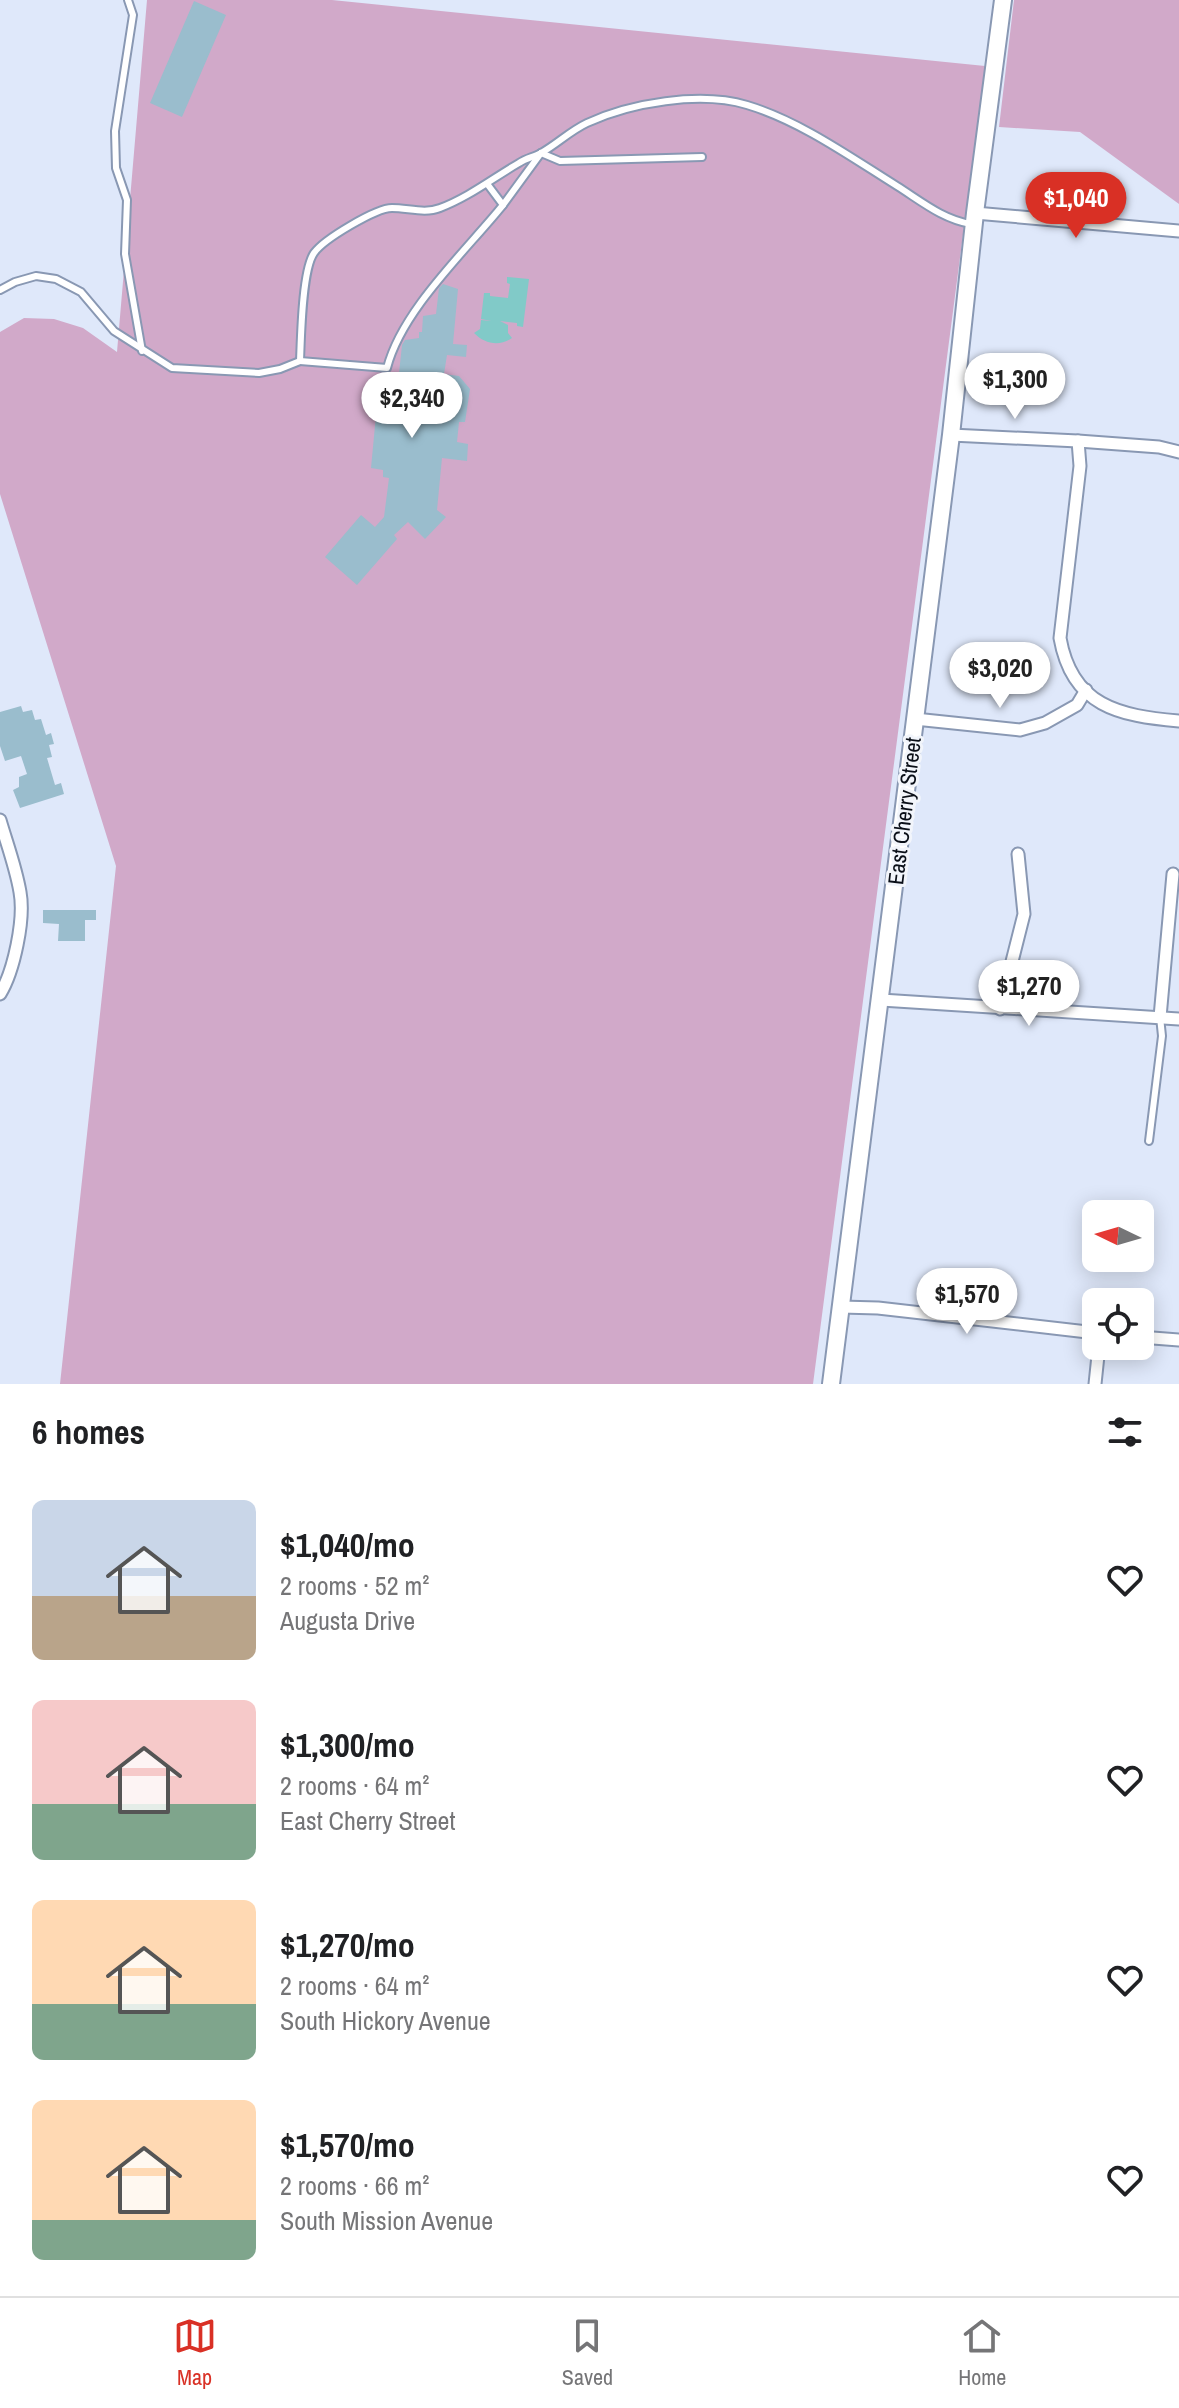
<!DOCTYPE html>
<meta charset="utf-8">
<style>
body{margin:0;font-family:"Archivo Narrow",sans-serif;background:#f6f6f6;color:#202124;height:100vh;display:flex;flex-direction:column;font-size:30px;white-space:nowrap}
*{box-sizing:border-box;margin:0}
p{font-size:26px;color:#757577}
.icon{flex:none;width:44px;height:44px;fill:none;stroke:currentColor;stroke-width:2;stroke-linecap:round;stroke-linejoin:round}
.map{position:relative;height:1384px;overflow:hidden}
.details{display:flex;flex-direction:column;background:#fff;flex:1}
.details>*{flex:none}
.needle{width:52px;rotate:275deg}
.tools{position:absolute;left:1082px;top:1200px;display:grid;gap:16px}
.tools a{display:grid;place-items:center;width:72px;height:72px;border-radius:12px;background:#fff;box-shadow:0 4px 20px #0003;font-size:40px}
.price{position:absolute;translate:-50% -68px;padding:0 18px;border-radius:28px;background:#fff;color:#222;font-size:26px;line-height:52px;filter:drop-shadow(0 2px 4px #0008)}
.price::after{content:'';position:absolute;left:50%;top:48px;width:24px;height:18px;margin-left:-12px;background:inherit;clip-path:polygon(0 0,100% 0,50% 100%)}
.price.active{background:#d93025;color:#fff}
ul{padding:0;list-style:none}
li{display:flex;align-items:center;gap:24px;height:200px;padding:0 32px}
li span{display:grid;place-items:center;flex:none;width:224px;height:160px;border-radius:12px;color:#555}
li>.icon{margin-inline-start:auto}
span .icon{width:96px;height:96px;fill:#fffc;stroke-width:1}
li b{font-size:34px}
h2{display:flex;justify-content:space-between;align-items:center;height:96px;padding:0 32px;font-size:34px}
.menu{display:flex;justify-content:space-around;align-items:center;height:112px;border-top:2px solid #e0e0e0;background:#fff;font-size:22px;color:#757577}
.menu a{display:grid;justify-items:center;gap:4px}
.menu .active{color:#d93025}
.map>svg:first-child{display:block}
.green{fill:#d1a9c9}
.water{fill:#81cac8}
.building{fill:#9abdcd}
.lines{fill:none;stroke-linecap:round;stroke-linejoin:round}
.lane-casing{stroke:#8998b3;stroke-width:10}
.street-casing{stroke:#8998b3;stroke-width:15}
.secondary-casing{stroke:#8998b3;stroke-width:20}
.lane{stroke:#fff;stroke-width:6}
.street{stroke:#fff;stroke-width:11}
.secondary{stroke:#fff;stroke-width:16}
.labels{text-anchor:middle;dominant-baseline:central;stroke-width:6;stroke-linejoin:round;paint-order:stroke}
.street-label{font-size:22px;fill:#0a0f18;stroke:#f2f5fb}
</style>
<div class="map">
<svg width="1179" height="1384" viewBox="0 0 1179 1384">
<rect width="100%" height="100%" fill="#dfe8fa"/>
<g class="green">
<polygon points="147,0 332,0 985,66 813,1384 60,1384 116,866 0,494 0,332 24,318 54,319 83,328 117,352"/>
<polygon points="1014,0 1179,0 1179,204 1080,132 999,127"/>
</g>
<path class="water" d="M507,277L529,279L523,327L517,326V323L500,321L508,325V333L512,338C499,347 485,344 474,333L480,329L481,320L491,321L481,319L484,293H490V296L508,298L510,284L507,283Z"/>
<g class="building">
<polygon points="194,1 226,15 182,117 150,103"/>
<polygon points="443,284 458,289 453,344 467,345 466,357 447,355 444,374 459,376 470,389 465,422 459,422 457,442 468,444 467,461 442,458 437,510 446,517 425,539 408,522 394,535 397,539 357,585 325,557 361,515 375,527 384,517 389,478 383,477 383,470 371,468 376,415 392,417 367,386 383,374 397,392 402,345 405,340 419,338 419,332 422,332 423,316 436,314 439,288"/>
<polygon points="21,706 23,712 32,710 35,720 41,719 46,735 51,733 54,744 49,745 52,757 47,758 55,785 61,783 64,794 20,808 13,790 19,787 19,777 27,774 21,756 5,761 0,746 0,712"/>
<polygon points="43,910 96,910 96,920 85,920 85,941 58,941 59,924 43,923"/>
</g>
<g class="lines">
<defs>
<g id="lane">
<polyline points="128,0 133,15 115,131 116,168 127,200 125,254 142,351"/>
<polyline points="541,153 560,161 702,157"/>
<path d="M488,185L503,205C465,252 402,310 387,368L300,361C301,338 302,270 314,253C324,239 376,208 392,208C408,208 425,214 440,208C469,197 493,178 519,163C526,158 534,157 541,153C557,144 570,131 587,123C630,103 700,91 747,105C800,121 849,156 897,186C921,201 942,219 971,224"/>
<polyline points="503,205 541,153"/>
<polyline points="0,290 15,282 36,276 56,279 81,292 114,331 172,368 259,373 280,369 300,361"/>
<polyline points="1149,1141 1162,1036 1160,1017"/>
</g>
<g id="street">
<polyline points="975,213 1179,231"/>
<polyline points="951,435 1078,441 1159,447 1179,452"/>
<path d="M1078,441L1080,466L1060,638C1072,706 1119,716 1179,721"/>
<polyline points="915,719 1020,730 1045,723 1077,705 1086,690"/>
<path d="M0,820C7,844 16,868 20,892C25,919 14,971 0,994"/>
<polyline points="881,1000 1179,1019"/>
<polyline points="1000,1009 1024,914 1018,854"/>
<polyline points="1160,1017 1173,874"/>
<polyline points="841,1307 878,1308 1096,1333"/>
<polyline points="1140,1337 1179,1340"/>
<polyline points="1095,1384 1099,1346"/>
</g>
<polyline id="secondary" points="831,1384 951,435 975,213 1003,0"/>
</defs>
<use href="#lane" class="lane-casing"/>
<use href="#street" class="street-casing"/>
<use href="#secondary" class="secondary-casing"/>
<use href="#lane" class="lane"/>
<use href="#street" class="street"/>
<use href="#secondary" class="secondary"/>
</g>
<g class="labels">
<g class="street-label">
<text transform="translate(904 811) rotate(-83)">East Cherry Street</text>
</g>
</g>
</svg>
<div class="tools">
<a><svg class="needle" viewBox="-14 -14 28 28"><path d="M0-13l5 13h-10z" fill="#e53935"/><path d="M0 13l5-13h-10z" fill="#757577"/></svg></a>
<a><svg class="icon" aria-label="locate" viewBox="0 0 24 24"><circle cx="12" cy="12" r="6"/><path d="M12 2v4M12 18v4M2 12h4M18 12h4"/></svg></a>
</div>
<b class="price active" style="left:1076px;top:240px">$1,040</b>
<b class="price" style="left:1015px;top:421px">$1,300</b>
<b class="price" style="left:412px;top:440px">$2,340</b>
<b class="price" style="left:1000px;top:710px">$3,020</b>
<b class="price" style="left:1029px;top:1028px">$1,270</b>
<b class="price" style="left:967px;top:1336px">$1,570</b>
</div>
<section class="details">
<h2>6 homes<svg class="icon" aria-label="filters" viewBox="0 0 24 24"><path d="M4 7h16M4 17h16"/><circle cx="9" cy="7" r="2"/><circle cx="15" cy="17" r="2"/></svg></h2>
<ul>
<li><span style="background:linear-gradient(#c9d6e8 60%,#b9a48a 0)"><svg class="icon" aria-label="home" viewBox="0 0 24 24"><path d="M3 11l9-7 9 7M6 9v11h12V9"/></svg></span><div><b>$1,040/mo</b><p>2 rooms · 52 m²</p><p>Augusta Drive</p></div><svg class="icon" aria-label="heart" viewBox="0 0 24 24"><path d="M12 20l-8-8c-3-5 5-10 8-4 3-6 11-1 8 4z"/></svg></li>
<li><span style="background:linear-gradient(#f6c9c9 65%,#7fa58c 0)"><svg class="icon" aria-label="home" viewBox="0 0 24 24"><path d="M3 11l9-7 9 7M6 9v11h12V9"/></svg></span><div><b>$1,300/mo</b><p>2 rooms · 64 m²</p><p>East Cherry Street</p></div><svg class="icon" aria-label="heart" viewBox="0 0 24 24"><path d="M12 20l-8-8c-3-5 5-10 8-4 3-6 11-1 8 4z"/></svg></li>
<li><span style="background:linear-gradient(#ffd9b3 65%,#7fa58c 0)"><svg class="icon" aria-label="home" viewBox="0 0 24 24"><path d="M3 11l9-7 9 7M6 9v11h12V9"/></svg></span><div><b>$1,270/mo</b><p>2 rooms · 64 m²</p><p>South Hickory Avenue</p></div><svg class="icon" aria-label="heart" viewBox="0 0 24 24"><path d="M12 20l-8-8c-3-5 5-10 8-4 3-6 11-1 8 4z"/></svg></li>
<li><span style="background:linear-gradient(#ffd9b3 75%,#7fa58c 0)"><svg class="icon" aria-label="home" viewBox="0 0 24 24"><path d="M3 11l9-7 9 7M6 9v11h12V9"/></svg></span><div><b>$1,570/mo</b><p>2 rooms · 66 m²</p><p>South Mission Avenue</p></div><svg class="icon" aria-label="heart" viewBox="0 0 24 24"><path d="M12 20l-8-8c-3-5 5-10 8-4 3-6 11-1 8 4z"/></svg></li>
</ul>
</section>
<nav class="menu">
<a class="active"><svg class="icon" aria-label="map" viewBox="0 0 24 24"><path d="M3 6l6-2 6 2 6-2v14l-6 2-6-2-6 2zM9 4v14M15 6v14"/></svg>Map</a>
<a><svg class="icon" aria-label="saved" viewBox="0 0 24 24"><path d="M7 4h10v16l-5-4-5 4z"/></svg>Saved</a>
<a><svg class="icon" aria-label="home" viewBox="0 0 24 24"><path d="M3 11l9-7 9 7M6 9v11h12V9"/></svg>Home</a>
</nav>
